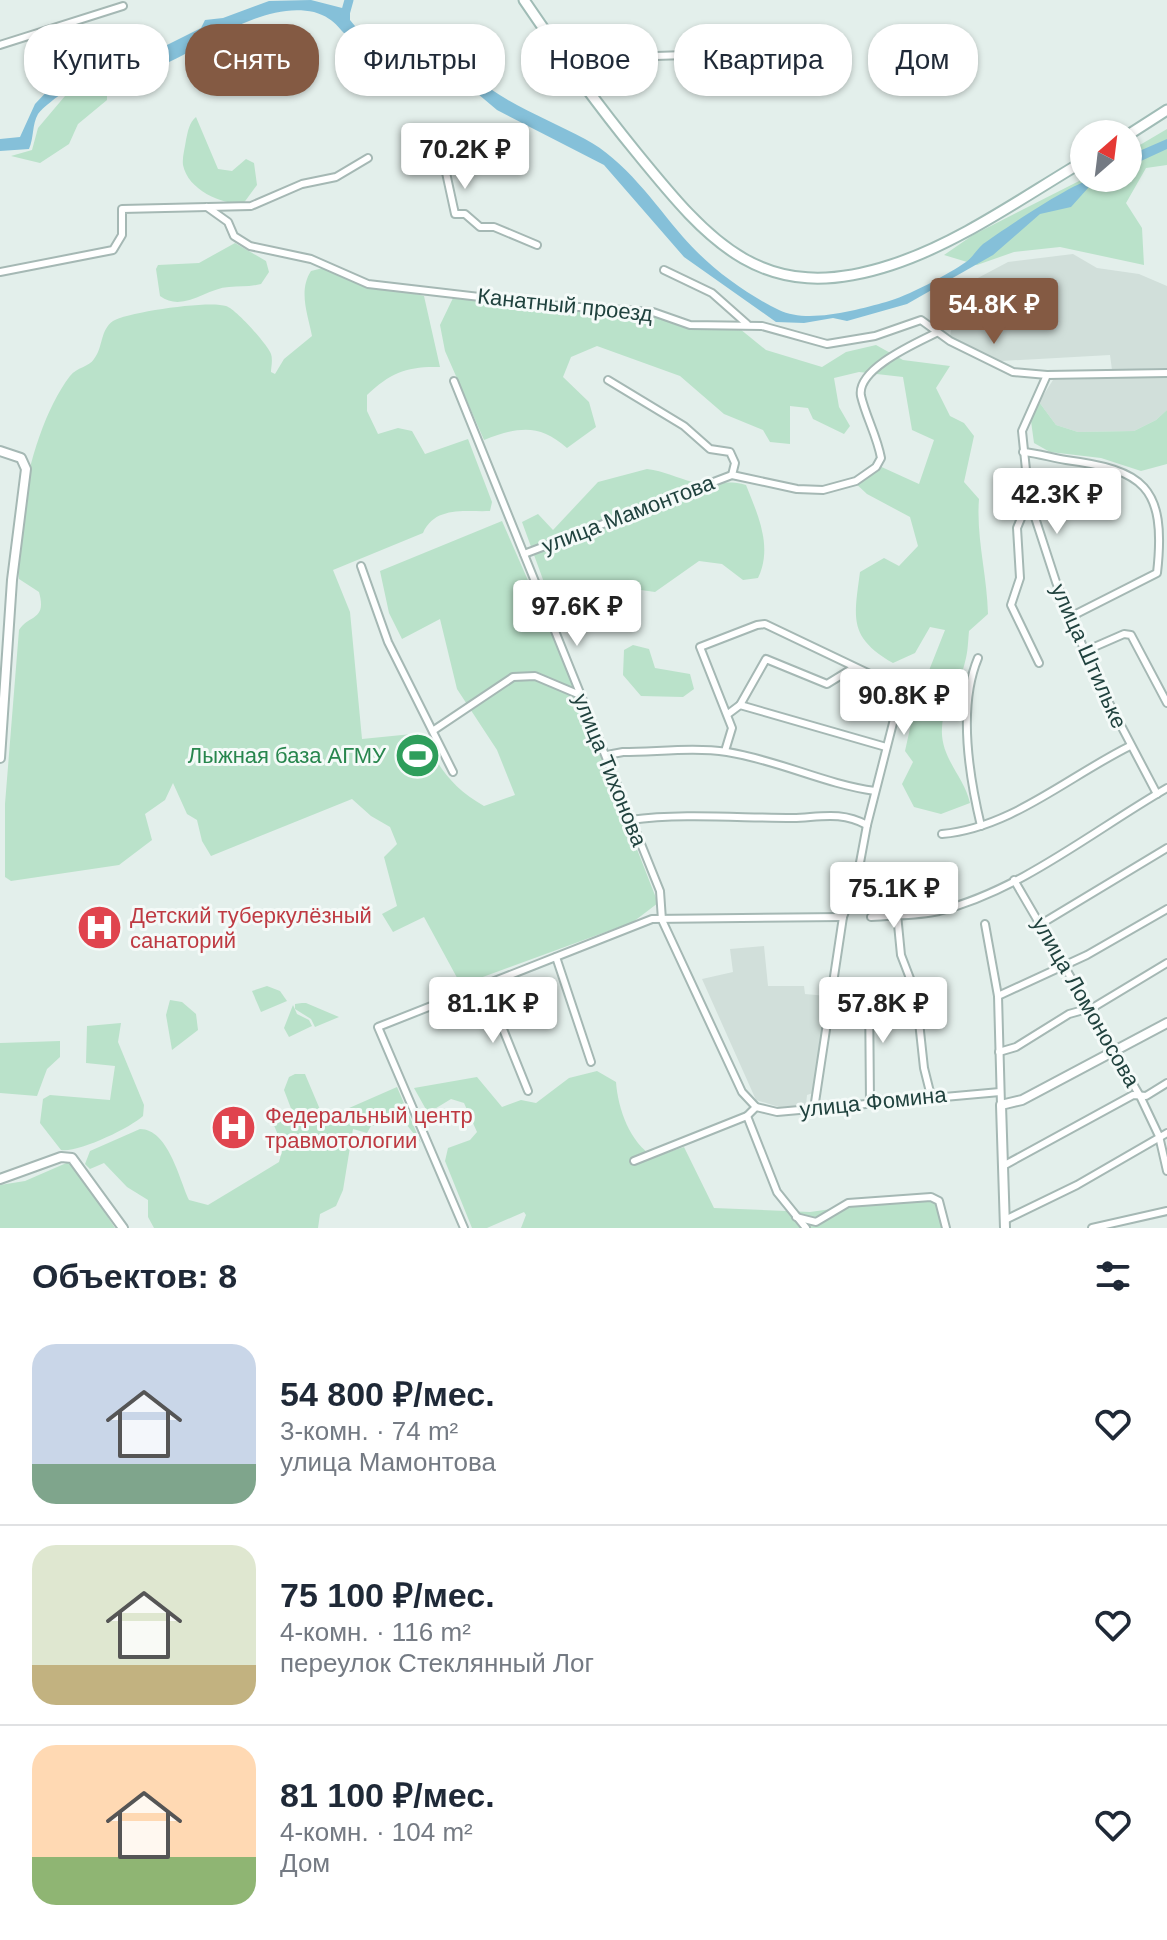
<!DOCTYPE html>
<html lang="ru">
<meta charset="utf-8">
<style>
body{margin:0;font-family:Helvetica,sans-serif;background:#f6f6f7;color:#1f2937;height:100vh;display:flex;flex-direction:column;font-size:30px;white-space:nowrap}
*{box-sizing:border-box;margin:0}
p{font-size:26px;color:#747a83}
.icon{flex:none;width:44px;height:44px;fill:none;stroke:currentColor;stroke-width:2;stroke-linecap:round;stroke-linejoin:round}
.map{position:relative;height:1228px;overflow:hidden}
.side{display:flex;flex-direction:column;background:#fff;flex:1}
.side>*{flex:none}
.top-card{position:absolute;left:24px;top:24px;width:1120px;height:72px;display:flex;gap:16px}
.needle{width:52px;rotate:28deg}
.fabs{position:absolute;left:1070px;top:120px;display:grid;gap:16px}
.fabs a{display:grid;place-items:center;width:72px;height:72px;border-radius:50%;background:#fff;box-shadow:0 2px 6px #0004;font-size:40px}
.price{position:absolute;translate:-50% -68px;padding:0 18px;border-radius:8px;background:#fff;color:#222;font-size:26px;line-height:52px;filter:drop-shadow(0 2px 4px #0008)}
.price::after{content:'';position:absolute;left:50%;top:48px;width:24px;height:18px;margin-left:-12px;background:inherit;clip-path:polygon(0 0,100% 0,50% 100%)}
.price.current{background:#845a43;color:#fff}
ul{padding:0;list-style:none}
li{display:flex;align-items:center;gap:24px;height:200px;padding:0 32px}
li+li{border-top:2px solid #e0e1e3}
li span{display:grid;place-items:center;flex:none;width:224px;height:160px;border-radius:24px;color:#555}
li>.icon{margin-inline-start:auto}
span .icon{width:96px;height:96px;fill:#fffc;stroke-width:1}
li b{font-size:34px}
h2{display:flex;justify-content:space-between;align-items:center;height:96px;padding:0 32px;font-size:34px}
.chip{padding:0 28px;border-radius:32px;background:#fff;box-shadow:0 2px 6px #0004;font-size:28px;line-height:72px}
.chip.current{background:#845a43;color:#fff}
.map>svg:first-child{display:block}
.built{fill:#d1dfda}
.green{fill:#bae2ca}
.water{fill:#85c0d9}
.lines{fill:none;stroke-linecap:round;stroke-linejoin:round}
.river{stroke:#85c0d9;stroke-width:9}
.minor-casing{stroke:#a5b8b4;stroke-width:10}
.tertiary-casing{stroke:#a5b8b4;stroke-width:12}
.secondary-casing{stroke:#a0bcb6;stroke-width:13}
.minor{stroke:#fff;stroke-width:6}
.tertiary{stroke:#fff;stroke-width:8}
.secondary{stroke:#fff;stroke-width:9}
.labels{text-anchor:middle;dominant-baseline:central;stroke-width:6;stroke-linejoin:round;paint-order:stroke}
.street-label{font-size:22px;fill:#20423e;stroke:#f4faf8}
.leisure-label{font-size:22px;fill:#27864d;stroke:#f4faf8;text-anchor:end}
.health-label{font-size:22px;fill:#be3a42;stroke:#f4faf8;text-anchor:start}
</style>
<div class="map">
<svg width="1167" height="1228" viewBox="0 0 1167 1228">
<rect width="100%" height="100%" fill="#e3efeb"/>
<g class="built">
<polygon points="1073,254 1097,268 1139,274 1167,286 1167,368 1112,370 1110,355 1001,361 950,336 959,288 1008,262"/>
<polygon points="1167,377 1167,410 1156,420 1134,431 1078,432 1056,425 1039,402 1053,380"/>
<polygon points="764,946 768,986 804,986 805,994 827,996 813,1093 807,1095 806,1105 779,1107 756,1100 702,979 733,972 730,949"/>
</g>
<g class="green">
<polygon points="99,89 107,95 107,100 78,124 69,144 40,163 11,156 32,150 38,128 65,96"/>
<path d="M196,117L218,169L232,171L246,159L254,163L257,185L243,204C221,204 188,190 183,165C182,157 185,148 186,140C188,131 189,123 196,117Z"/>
<polygon points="1167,129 1167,165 1146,168 1126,203 1142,228 1144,265 1060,247 1014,252 977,265 944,255 973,235 1085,178 1128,178 1128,152"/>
<path d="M235,243L266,261L269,272L261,284C249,287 240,286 229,287C206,288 183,313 160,296L156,269L158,265L199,263Z"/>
<path d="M327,267L359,280L424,296L440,367C408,366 391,372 367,395V411L378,434L398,428L412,431L425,454L468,439L492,502L490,511C464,512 435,506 423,533L333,570L350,612L362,739L422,733C437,766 452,788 484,806L515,795L497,750L457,689L440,619L402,639L389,613L380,571L502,521L565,665L658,903L633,922L461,985L424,917L393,932L382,914L397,906L384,857L397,844L390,827L371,816L352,799L211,856L202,841L197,820L187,814L173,783L165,800L145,814L152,840L119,865L11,881L5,877V804L19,630C29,614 47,621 39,592L19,579C13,520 34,423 70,376C77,367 89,367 94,359C103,348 100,330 113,321C127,312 210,300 226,306C236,309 268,345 271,354C273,360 271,367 271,372L275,374L284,359L312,336C308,315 298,291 311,271Z"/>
<path d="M464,297L547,307L568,314L585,309L654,314L691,327L740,329L766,350L822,367L846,352L876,345L903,360L950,366L936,388L950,416L964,423L974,436L964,482L979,499C976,538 987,574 988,614L969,631C968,641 968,652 965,662C960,685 943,703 942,728C940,758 964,776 970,803L941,814L914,807L902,784L913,762L905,751L915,706L945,630L930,627L915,653L893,663C848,637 854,618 860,572L884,558L899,566L918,546L910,517L867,494L852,480L875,464L919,484L934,440L912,430L903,377L859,372L834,378L839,407L850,426L844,434L813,419L808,408L790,406V444L770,442L763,430L724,414L680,376L597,346L571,357L563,377L589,402L596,427L567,448C539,423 518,427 484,440L445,351L440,325L453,298Z"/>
<polygon points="1039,402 1056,425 1078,432 1134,431 1156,420 1167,410 1167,464 1141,471 1101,458 1050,452 1034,443 1031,421"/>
<path d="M647,469C664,471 677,478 693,482C710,486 728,479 746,485C758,515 773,547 758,578L743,580L722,564L699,561L655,592L627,588L557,618L522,522L538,514L553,530L598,482Z"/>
<polygon points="633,645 649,649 655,668 690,674 694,689 683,697 641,696 623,675 624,650"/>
<polygon points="267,986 280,991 287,1001 261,1012 252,991"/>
<polygon points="170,1000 182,1002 196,1014 198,1030 172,1050 166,1015"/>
<polygon points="302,1003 306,1003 339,1017 315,1027 311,1019 295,1009 295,1004"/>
<polygon points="293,1005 297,1014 309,1020 312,1026 289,1037 284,1028"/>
<path d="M121,1023L118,1042L144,1105L143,1116C130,1128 78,1153 61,1150L40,1123L43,1099L50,1095L110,1100L115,1066L86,1063L87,1026Z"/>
<polygon points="60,1041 60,1057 47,1069 37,1096 0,1093 0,1043"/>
<path d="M597,1071L616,1082C618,1109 630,1143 654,1157L684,1147L714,1208L810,1212L932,1195L945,1211L946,1228H521L526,1215L524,1212L487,1228H472L445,1161L448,1148L470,1140L477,1132L464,1103L451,1099L428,1113L414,1088L477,1077L502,1107L521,1100L536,1103L569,1078Z"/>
<path d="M295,1074H305L324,1119L397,1087L421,1143L396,1111L393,1122L371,1126L367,1133L353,1129L343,1190L336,1206L320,1214L318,1228H154L148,1217V1200L127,1187L104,1163L90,1169L85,1164L90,1151L140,1129C168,1129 179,1178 189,1200L208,1205L279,1162L283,1147L273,1123L292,1111L284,1090L289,1077Z"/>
<polygon points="71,1161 115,1228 0,1228 0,1185 25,1181"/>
</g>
<g class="water">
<path d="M311,0L350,10V20C382,61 401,30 432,44C454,54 470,73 489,88C519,109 553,122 585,139C625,160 654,203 683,237C708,266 744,293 779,310C807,324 857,310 886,302C906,297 949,274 966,262C973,257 977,249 983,244C1001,231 1079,178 1097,178L1071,207L1040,214L993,255L907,304L847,321L833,318L804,323L776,322L684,257L604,165L497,110L478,94L477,86C459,83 447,64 431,56C406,45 389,67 356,44C340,33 338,19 314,12C257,0 200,53 152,69C131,76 78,81 65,91C57,97 43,107 38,114C32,124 34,138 29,149L0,151V139L20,137L35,104L53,85L67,78L115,71L201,28L205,20L223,18L269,1Z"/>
<polygon points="1167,139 1167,149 1128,167 1128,158 1133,159 1137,152"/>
</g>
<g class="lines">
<polyline class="river" points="344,18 349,0"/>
<defs>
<g id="minor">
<polyline points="0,45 123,6"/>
<polyline points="564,59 686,55"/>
<polyline points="451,146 445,168 455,214 465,214 480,227 494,227 537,245"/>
<polyline points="207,207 228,222 234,236 250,246 311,259 368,284 549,305 653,312 690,325 762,326 827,344 875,336 921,320 950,341 1013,372 1047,375 1167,373"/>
<polyline points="664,270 712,293 747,324"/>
<polyline points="0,272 113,250 122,235 122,209 251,206 302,184 336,177 368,158"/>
<polyline points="1047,375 1022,431 1029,499 1056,582 1096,678 1157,794"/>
<polyline points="608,380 684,426 710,449 730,452 735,463 732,475"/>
<polyline points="454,381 660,891 662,920 742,1092 756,1107 777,1112 1000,1092"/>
<path d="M1023,452C1038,453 1052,458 1066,460C1142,470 1167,485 1157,573L1078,613L1072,619"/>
<polyline points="1029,499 1017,528 1020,578 1011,605 1039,663"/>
<path d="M524,554L732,475L797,489L823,490L856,481L876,467L881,458C877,436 866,417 861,396C856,369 916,343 936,333"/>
<polyline points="361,566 388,642 453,772"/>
<polyline points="1085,651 1124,634 1131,635 1167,703"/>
<path d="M978,658C958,706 969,776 981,826"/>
<polyline points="740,705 766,659 827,684 853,668"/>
<polyline points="728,714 740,705 886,747"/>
<polyline points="434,730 513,677 535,676 580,695"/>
<polyline points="725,751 732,728 700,647 757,625 765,624 895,686 900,692"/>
<path d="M607,755L623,752C656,752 694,747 727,752C778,760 824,784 875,791"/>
<path d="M630,820C684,813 738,818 793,818C821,817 841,811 867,825"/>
<path d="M942,834C1011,828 1069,776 1130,746"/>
<polyline points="1014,880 1140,1096 1159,1136 1167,1171"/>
<polyline points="897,914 901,955 916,994 924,1068 931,1096"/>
<path d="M871,917C893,915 917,916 939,911C1022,890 1094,830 1167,788"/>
<polyline points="985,924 998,996 1001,1105"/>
<polyline points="1041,924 1167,848"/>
<polyline points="556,957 591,1062"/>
<polyline points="486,987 528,1091"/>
<polyline points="869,989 870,1102"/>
<polyline points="998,996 1087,955 1167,909"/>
<polyline points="999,1052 1016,1047 1069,1014 1094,1007 1167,963"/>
<polyline points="814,1109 843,917 856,884 867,825 905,676"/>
<polyline points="747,1116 777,1192 806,1228"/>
<polyline points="634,1161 747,1116 756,1107"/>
<polyline points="1003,1166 1133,1095 1146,1096 1167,1083"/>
<polyline points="796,1217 816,1222 848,1203 931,1197 939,1201 946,1228"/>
<polyline points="1005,1220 1077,1185 1167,1133"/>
<polyline points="464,1228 378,1027 652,919 843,917"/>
<polyline points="1092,1228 1167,1211"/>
</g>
<g id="tertiary">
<polyline points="0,451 21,458 26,469 12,580 0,758"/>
<polyline points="0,1179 61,1157 72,1158 123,1228"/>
<polyline points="1005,1228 1001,1105 1022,1100 1167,1023"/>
</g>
<g id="secondary">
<path d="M524,0C560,53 596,103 636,152C710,243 763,307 891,265C959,243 1023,197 1084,161"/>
<polyline points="1128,135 1167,110"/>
</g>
</defs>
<use href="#minor" class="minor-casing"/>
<use href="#tertiary" class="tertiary-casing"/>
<use href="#secondary" class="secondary-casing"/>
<use href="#minor" class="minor"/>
<use href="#tertiary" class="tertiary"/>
<use href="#secondary" class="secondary"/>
</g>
<defs>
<symbol id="stadium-disc" viewBox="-11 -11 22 22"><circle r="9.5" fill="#2e9e5b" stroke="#f4faf8"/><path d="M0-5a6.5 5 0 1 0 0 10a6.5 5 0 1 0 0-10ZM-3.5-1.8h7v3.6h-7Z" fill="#fff"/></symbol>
<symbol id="hospital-disc" viewBox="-11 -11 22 22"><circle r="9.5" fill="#e0444e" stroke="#f4faf8"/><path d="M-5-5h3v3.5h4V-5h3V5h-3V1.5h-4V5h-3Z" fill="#fff"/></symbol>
</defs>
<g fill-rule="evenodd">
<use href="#stadium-disc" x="392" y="730" width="51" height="51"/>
<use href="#hospital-disc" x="74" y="902" width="51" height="51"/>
<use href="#hospital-disc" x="208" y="1102" width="51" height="51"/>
</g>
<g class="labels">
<g class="street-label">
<text transform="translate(565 305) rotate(6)">Канатный проезд</text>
<text transform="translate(628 514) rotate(-21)">улица Мамонтова</text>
<text transform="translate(1089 656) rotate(66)">улица Штильке</text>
<text transform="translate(610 770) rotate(68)">улица Тихонова</text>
<text transform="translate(1086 1002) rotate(60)">улица Ломоносова</text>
<text transform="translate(873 1102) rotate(-6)">улица Фомина</text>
</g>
<g class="leisure-label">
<text x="386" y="755">Лыжная база АГМУ</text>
</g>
<g class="health-label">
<text x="130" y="915">Детский туберкулёзный<tspan x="130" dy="25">санаторий</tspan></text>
<text x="265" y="1115">Федеральный центр<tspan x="265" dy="25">травмотологии</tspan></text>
</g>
</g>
</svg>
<div class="fabs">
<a><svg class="needle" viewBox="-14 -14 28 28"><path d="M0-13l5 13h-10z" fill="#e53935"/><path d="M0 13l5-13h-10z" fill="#747a83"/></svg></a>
</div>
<b class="price" style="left:465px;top:191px">70.2K ₽</b>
<b class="price current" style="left:994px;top:346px">54.8K ₽</b>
<b class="price" style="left:1057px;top:536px">42.3K ₽</b>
<b class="price" style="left:577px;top:648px">97.6K ₽</b>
<b class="price" style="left:904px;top:737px">90.8K ₽</b>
<b class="price" style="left:894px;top:930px">75.1K ₽</b>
<b class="price" style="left:493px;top:1045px">81.1K ₽</b>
<b class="price" style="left:883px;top:1045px">57.8K ₽</b>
<div class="top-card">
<a class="chip">Купить</a>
<a class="chip current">Снять</a>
<a class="chip">Фильтры</a>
<a class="chip">Новое</a>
<a class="chip">Квартира</a>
<a class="chip">Дом</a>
</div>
</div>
<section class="side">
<h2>Объектов: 8<svg class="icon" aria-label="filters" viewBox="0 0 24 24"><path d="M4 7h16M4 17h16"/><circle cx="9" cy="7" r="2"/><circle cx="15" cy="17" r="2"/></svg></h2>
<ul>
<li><span style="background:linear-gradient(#c9d6e8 75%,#7fa58c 0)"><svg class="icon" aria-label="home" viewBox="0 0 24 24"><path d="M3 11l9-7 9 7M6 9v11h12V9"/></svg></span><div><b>54 800 ₽/мес.</b><p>3-комн. · 74 m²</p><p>улица Мамонтова</p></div><svg class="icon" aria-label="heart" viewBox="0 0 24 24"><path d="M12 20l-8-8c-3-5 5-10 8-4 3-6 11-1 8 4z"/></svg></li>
<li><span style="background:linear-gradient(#dfe7d0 75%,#c2b280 0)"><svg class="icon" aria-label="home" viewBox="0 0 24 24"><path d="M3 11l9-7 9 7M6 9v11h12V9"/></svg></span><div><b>75 100 ₽/мес.</b><p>4-комн. · 116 m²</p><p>переулок Стеклянный Лог</p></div><svg class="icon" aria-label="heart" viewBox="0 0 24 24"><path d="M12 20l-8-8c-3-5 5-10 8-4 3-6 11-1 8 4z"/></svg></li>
<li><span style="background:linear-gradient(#ffd9b3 70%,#8fb573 0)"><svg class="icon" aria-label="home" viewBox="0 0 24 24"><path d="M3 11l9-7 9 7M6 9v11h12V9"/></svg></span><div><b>81 100 ₽/мес.</b><p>4-комн. · 104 m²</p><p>Дом</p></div><svg class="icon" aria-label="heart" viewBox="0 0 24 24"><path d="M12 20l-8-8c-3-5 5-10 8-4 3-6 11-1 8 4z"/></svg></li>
</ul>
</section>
